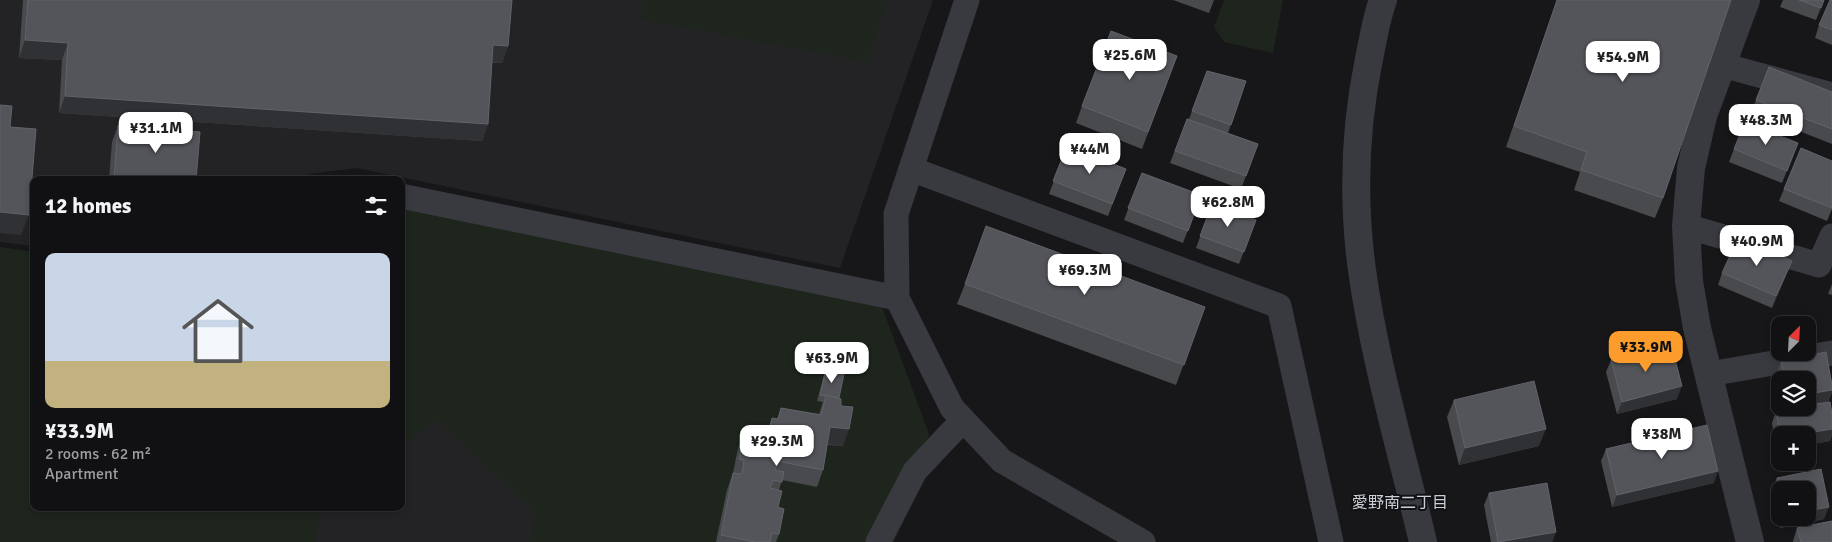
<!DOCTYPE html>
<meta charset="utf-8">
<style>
body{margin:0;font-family:Signika,"Noto Sans JP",sans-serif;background:#1e1f21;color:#f1f3f6;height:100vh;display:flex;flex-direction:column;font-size:19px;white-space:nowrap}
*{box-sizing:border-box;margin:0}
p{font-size:16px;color:#9c9da0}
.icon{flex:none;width:28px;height:28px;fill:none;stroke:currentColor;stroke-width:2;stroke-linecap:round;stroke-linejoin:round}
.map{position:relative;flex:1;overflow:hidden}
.panel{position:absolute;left:30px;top:176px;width:375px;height:335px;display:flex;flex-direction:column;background:#111113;border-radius:10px;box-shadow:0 2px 8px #0003,0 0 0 1px #303133}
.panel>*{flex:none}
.needle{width:32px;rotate:24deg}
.tools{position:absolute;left:1771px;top:316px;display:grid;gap:10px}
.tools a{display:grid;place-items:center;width:45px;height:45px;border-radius:10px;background:#111113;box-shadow:0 2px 8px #0003,0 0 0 1px #303133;font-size:25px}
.price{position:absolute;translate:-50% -42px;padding:0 11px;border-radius:10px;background:#fff;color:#222;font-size:16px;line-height:32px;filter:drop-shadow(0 1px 2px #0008)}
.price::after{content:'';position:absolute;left:50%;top:30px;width:15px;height:11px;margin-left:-8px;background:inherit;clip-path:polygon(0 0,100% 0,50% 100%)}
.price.on{background:#fb9c2d;color:#111}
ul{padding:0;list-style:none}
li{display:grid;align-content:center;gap:10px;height:265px;padding:0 15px}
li+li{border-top:1px solid #303133}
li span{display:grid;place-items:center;height:155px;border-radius:10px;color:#555}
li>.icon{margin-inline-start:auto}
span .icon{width:90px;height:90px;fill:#fffc;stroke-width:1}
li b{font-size:21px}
h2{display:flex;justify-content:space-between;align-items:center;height:60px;padding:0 15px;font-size:21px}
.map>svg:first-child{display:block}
.built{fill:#232326}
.green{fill:#1d251d}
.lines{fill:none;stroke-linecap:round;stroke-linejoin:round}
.minor{stroke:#383a3f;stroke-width:25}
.tertiary{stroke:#383a3f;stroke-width:28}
.wall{fill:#484a4e;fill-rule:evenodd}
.shaded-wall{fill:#303134}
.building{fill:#53555a;stroke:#606369}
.labels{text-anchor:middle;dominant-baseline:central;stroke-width:4;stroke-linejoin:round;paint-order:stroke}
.neighbourhood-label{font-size:16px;fill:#caced6;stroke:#121214}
</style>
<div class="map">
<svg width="1832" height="542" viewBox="0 0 1832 542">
<rect width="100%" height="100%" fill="#171719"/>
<g class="built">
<polygon points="0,0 933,0 840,268 357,168 309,174 302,180 34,180 34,246 0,242"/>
<polygon points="451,381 599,542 249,542 272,508 401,508 401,410"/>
</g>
<g class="green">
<polygon points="642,0 887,0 867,62 641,19"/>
<polygon points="1224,0 1283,0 1273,53 1224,42 1214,27"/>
<polygon points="401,207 878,296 929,434 926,475 894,542 529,542 537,514 437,420 401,447"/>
<polygon points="0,247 34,252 34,508 323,508 320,511 315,542 0,542"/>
</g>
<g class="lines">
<g class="minor">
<polyline points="967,0 896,214 897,298 952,408 1002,461 1143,542"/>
<polyline points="1722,65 1832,95"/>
<polyline points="911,169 1279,306 1331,542"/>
<polyline points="401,196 897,298"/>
<polyline points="1686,226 1819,265 1832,236"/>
<polyline points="1709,374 1832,353"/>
<polyline points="878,542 915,471 963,420"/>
</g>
<g class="tertiary">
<path d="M1383,0C1376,19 1373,40 1369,59C1356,122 1353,190 1360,254C1371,349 1401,449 1423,542"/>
<polyline points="1746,0 1703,116 1691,168 1686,226 1689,281 1697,328 1750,542"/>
</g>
</g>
<g class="wall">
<polygon points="23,0 512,0 508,46 502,63 492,63 488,124 482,141 59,113 62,60 19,58"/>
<polygon points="1173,0 1214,0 1209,13"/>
<polygon points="1557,0 1663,198 1655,218 1574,190 1580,172 1506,147"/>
<polygon points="1783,0 1824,0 1816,20 1780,7"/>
<polygon points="1832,0 1832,45 1815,38 1819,25"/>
<polygon points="1177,56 1142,149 1076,123 1082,106"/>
<polygon points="1207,71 1246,81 1228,133 1258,144 1241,189 1170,163 1187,119 1189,119"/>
<polygon points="1832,92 1832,144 1751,112 1756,100"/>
<polygon points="118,125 196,180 109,180 112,142"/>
<polygon points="1798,143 1782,183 1729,162 1734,149"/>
<polygon points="1067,146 1126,169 1108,216 1049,194"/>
<polygon points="1832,161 1832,209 1827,221 1779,201 1784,189"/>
<polygon points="1142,173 1201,195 1183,243 1124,220"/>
<polygon points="1212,204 1256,220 1239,264 1196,248"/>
<polygon points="1792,261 1772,308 1718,285 1722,273"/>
<polygon points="965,284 1205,307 1176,385 957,304"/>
<polygon points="1832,284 1832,295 1828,294"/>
<polygon points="1826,352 1832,385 1832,392 1828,402 1823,403 1830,402 1832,414 1832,435 1830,441 1808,445 1808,435 1780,435 1780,449 1776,450 1772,423 1776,411 1784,409 1784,408 1808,408 1808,380 1780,380 1780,390 1777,373 1781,361"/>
<polygon points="1611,360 1677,399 1617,414 1606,372"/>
<polygon points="826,368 839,398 841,406 843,446 827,445 823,470 817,487 782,480 779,490 778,507 779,534 776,542 716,542 727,490 733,473 738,448 745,431 766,435 772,418 777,419 781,408 819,414 823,402 817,401"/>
<polygon points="1454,400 1539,446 1459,465 1447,417"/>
<polygon points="1606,449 1714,483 1612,507 1601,461"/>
<path d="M1777,478L1824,519L1780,528L1772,491ZM1780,490L1808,518H1780Z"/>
<polygon points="1489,493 1556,532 1552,542 1491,542 1484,505"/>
<polygon points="1797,528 1832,542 1793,542 1793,541"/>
</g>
<g class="shaded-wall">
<polygon points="25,40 68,43 62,60 19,58"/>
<polygon points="493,45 508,46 502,63 487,62"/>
<polygon points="65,96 488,124 482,141 59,113"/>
<polygon points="0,212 29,215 21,235 0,233"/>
<polygon points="1792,261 1787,273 1772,308 1776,296"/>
<polygon points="1682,386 1677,399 1617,414 1622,402"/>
<polygon points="1832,390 1832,392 1828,402 1808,406 1808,394"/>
<polygon points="830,427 849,429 843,446 824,444"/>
<polygon points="1546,429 1539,446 1459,465 1465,448"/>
<polygon points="1832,429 1832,435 1830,441 1808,445 1808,435 1796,435"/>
<polygon points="1780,439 1780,449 1776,450"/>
<polygon points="1718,471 1714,483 1612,507 1617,495"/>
<polygon points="1829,507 1824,519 1780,528 1783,518 1808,518 1808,511"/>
<polygon points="1556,532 1552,542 1501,542"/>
</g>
<g class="building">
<polygon points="28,0 512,0 508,46 493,45 488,124 65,96 68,43 25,40"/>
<polygon points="1557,0 1731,0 1663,198 1581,170 1587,152 1514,126"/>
<polygon points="1799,0 1824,0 1821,8"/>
<polygon points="1830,0 1832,0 1832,30 1819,25"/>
<polygon points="1111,31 1177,56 1148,132 1082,106"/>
<polygon points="1769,67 1832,92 1832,129 1756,100"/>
<polygon points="1207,71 1246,81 1231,125 1192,111"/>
<polygon points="0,105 12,106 10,127 36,129 29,215 0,212"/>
<polygon points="1187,119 1258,144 1246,176 1175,151"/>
<polygon points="1745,122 1798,143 1787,171 1734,149"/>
<polygon points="118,125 200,132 196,180 114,180"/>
<polygon points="1067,146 1126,169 1112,204 1053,181"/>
<polygon points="1801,148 1832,161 1832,208 1784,189"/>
<polygon points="1142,173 1201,195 1188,231 1128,208"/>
<polygon points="1212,204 1256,220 1244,252 1200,236"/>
<polygon points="986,226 1205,307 1184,365 965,284"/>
<polygon points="1738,238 1792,261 1776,296 1722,273"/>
<polygon points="1671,344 1682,386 1622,402 1611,360"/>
<polygon points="1826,352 1832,385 1832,390 1808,394 1808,380 1785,380 1781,361"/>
<polygon points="826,368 844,374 839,398 826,395 825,396 820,395"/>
<polygon points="1534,381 1546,429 1465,448 1454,400"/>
<polygon points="826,395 841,399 841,406 853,407 849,429 830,427 823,470 777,461 775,470 784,472 782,482 773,480 770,488 782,491 778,507 784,509 779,534 772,533 770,542 755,542 721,535 733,473 742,474 744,460 739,459 745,431 768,435 772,418 778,419 781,408 821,415"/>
<polygon points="1830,402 1832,414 1832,429 1796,435 1780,435 1776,411 1795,408 1808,408 1808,405"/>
<polygon points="1707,425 1718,471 1617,495 1606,449"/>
<polygon points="1821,469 1829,507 1808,511 1808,490 1780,490 1780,495 1777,478"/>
<polygon points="1547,483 1556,532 1498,542 1489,493"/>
<polygon points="1832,521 1832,542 1801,542 1797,528"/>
</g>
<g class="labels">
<g class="neighbourhood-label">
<text x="1400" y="503">愛野南二丁目</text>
</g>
</g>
</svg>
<div class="tools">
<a><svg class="needle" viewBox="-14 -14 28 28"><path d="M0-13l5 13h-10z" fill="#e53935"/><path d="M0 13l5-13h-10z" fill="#9c9da0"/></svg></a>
<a><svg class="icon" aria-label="layers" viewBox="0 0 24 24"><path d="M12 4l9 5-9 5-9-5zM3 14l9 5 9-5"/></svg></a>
<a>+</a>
<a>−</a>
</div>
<b class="price" style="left:1130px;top:81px">¥25.6M</b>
<b class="price" style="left:1623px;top:83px">¥54.9M</b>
<b class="price" style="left:1766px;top:146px">¥48.3M</b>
<b class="price" style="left:156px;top:154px">¥31.1M</b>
<b class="price" style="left:1090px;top:175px">¥44M</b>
<b class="price" style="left:1228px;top:228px">¥62.8M</b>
<b class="price" style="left:1757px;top:267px">¥40.9M</b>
<b class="price" style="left:1085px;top:296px">¥69.3M</b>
<b class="price on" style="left:1646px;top:373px">¥33.9M</b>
<b class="price" style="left:832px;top:384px">¥63.9M</b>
<b class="price" style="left:1662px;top:460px">¥38M</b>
<b class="price" style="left:777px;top:467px">¥29.3M</b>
<section class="panel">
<h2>12 homes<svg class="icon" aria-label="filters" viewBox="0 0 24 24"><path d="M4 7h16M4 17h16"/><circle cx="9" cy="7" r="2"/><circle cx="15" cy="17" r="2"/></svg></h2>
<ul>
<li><span style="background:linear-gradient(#c9d6e8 70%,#c2b280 0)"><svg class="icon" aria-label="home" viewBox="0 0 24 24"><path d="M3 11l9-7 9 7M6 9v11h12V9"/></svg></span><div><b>¥33.9M</b><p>2 rooms · 62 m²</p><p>Apartment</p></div></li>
</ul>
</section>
</div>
